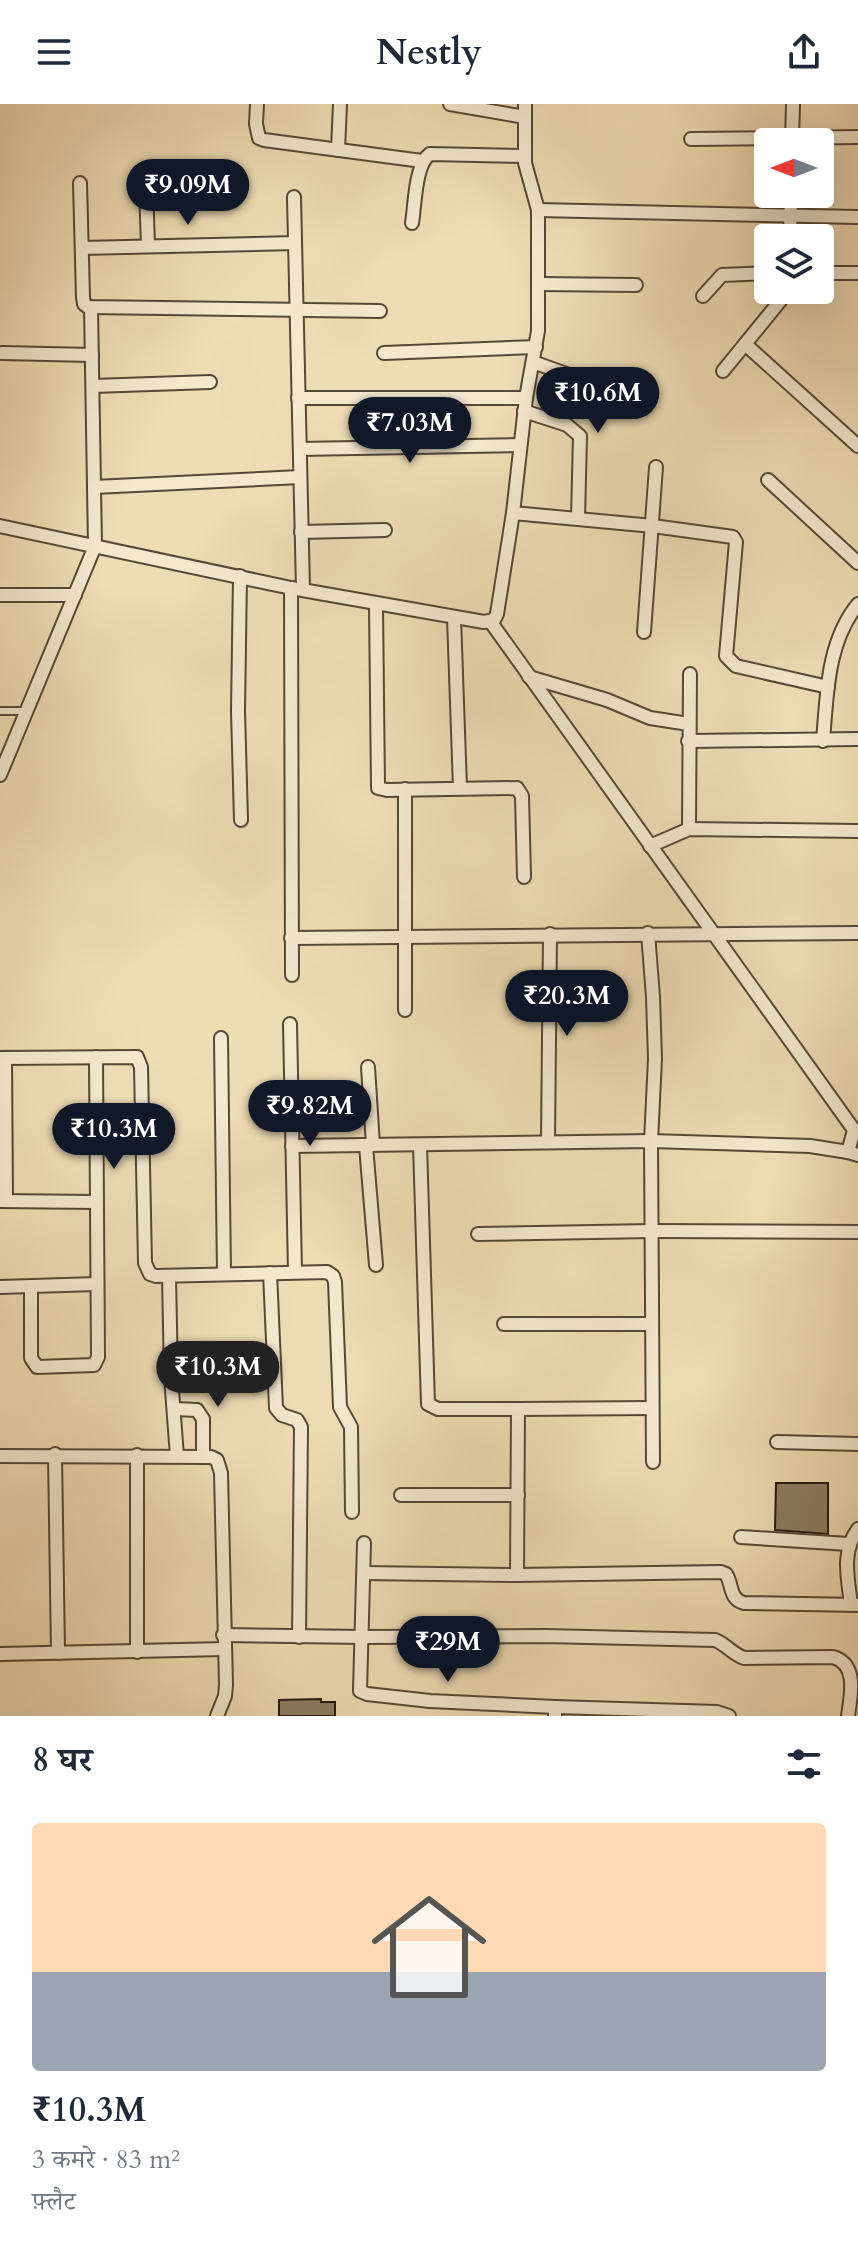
<!DOCTYPE html>
<html lang="hi">
<meta charset="utf-8">
<style>
body{margin:0;font-family:Cardo,"Noto Serif Devanagari",serif;background:#f2f2f3;color:#1f2937;height:100vh;display:flex;flex-direction:column;font-size:30px;white-space:nowrap}
*{box-sizing:border-box;margin:0}
p{font-size:26px;color:#747a83}
.icon{flex:none;width:44px;height:44px;fill:none;stroke:currentColor;stroke-width:2;stroke-linecap:round;stroke-linejoin:round}
.map{position:relative;height:1612px;overflow:hidden}
.sheet{display:flex;flex-direction:column;background:#fff;flex:1}
.sheet>*{flex:none}
.needle{width:52px;rotate:270deg}
.buttons{position:absolute;left:754px;top:24px;display:grid;gap:16px}
.buttons a{display:grid;place-items:center;width:80px;height:80px;border-radius:8px;background:#fff;box-shadow:0 8px 32px #0002;font-size:40px}
.price{position:absolute;translate:-50% -68px;padding:0 18px;border-radius:28px;background:#111827;color:#fff;font-size:26px;line-height:52px;filter:drop-shadow(0 2px 4px #0008)}
.price::after{content:'';position:absolute;left:50%;top:48px;width:24px;height:18px;margin-left:-12px;background:inherit;clip-path:polygon(0 0,100% 0,50% 100%)}
.price.active{background:#222;color:#fff}
ul{padding:0;list-style:none}
li{display:grid;align-content:center;gap:16px;height:424px;padding:0 32px}
li+li{border-top:2px solid #e0e1e3}
li span{display:grid;place-items:center;height:248px;border-radius:8px;color:#555}
li>.icon{margin-inline-start:auto}
span .icon{width:144px;height:144px;fill:#fffc;stroke-width:1}
li b{font-size:34px}
h2{display:flex;justify-content:space-between;align-items:center;height:96px;padding:0 32px;font-size:34px}
header{display:flex;justify-content:space-between;align-items:center;height:104px;padding:0 32px;background:#fff;font-size:36px;font-weight:700}
.map>svg:first-child{display:block}
.building{fill:#8d7d64;stroke:#24170c;stroke-width:2}
.lines{fill:none;stroke-linecap:round;stroke-linejoin:round}
.service-casing{stroke:#564836;stroke-width:10}
.minor-casing{stroke:#564836;stroke-width:16}
.service{stroke:#f4e8cf;stroke-width:6}
.minor{stroke:#f4e8cf;stroke-width:12}
</style>
<header><svg class="icon" aria-label="menu" viewBox="0 0 24 24"><path d="M4 6h16M4 12h16M4 18h16"/></svg>Nestly<svg class="icon" aria-label="share" viewBox="0 0 24 24"><path d="M12 15V3M7 8l5-5 5 5M5 13v7h14v-7"/></svg></header>
<div class="map">
<svg width="858" height="1612" viewBox="0 0 858 1612">
<rect width="100%" height="100%" fill="#eedcb5"/>
<filter id="stains"><feTurbulence type="fractalNoise" baseFrequency=".0025" numOctaves="4"/><feColorMatrix values="0 0 0 0 .2 0 0 0 0 .09 0 0 0 0 .02 0 0 0 .5 -.17"/></filter>
<radialGradient id="worn" r=".72"><stop offset=".6" stop-color="#630" stop-opacity="0"/><stop offset="1" stop-color="#630" stop-opacity=".3"/></radialGradient>
<g class="building">
<polygon points="776,1379 828,1379 828,1430 775,1426"/>
<polygon points="321,1595 321,1598 335,1598 335,1612 279,1612 279,1596"/>
</g>
<g class="lines">
<defs>
<polyline id="service" points="0,607 26,607"/>
<g id="minor">
<polyline points="257,0 256,20 259,34 264,36 422,57"/>
<polyline points="450,0 525,13"/>
<polyline points="691,35 858,33"/>
<polyline points="792,38 793,0"/>
<polyline points="338,46 340,0"/>
<polyline points="80,79 83,193 84,200 88,203 380,207"/>
<polyline points="146,83 148,142"/>
<polyline points="294,93 303,485"/>
<polyline points="538,106 858,113"/>
<path d="M412,119C415,101 415,60 430,50L525,52"/>
<polyline points="790,134 791,90"/>
<polyline points="82,144 295,139"/>
<polyline points="820,169 858,169"/>
<polyline points="539,180 636,181"/>
<polyline points="703,192 722,171 768,169"/>
<polyline points="745,240 858,342"/>
<polyline points="2,249 92,251"/>
<polyline points="384,249 536,243"/>
<polyline points="533,258 621,290"/>
<polyline points="723,267 789,186"/>
<polyline points="93,282 210,278"/>
<polyline points="298,294 526,294"/>
<polyline points="524,307 567,321 580,332 578,415"/>
<polyline points="300,345 520,341"/>
<polyline points="768,376 858,459"/>
<polyline points="94,383 300,373"/>
<polyline points="513,409 653,422 733,433 736,438 726,552 736,562 828,583"/>
<polyline points="0,422 291,484 484,518 494,516 497,510 513,409 526,294 538,227 538,106 525,59 525,0"/>
<polyline points="301,428 385,426"/>
<polyline points="240,472 238,607 241,716"/>
<polyline points="291,484 292,871"/>
<polyline points="0,491 75,491"/>
<polyline points="376,501 378,684 387,686 517,684 522,692 524,773"/>
<polyline points="454,513 460,684"/>
<polyline points="490,517 854,1026 848,1048 858,1051"/>
<polyline points="644,528 656,363"/>
<polyline points="529,573 607,596 650,614 689,620"/>
<polyline points="688,637 858,635"/>
<path d="M823,637C827,590 827,538 858,500"/>
<polyline points="0,671 95,442 91,203"/>
<polyline points="689,725 690,570"/>
<polyline points="650,742 689,725 858,727"/>
<polyline points="648,829 653,893 655,955 651,1037 653,1358"/>
<polyline points="291,834 858,829"/>
<polyline points="405,906 405,685"/>
<polyline points="290,920 295,1168"/>
<polyline points="221,934 224,1169"/>
<polyline points="0,954 137,953 141,963 145,1159 150,1170 156,1172 327,1168 333,1172 335,1178 340,1303 351,1323 352,1408"/>
<polyline points="5,954 6,1097"/>
<polyline points="368,963 373,1041"/>
<polyline points="548,1038 550,830"/>
<polyline points="420,1041 428,1300 438,1305 518,1305"/>
<polyline points="292,1042 651,1037 810,1042 848,1048"/>
<polyline points="366,1042 376,1161"/>
<polyline points="0,1097 96,1098"/>
<polyline points="478,1130 652,1127 858,1128"/>
<polyline points="270,1169 276,1304 282,1311 297,1316 301,1323 299,1533"/>
<polyline points="169,1172 171,1273 177,1352"/>
<polyline points="0,1183 97,1180"/>
<polyline points="31,1183 31,1254 37,1263 94,1261 98,1253 96,953"/>
<polyline points="504,1220 651,1220"/>
<polyline points="176,1305 197,1306 203,1315 203,1353"/>
<polyline points="777,1338 858,1340"/>
<polyline points="55,1350 58,1549"/>
<polyline points="0,1352 211,1353 217,1356 221,1369 226,1581 225,1592 217,1612"/>
<polyline points="401,1391 518,1391"/>
<polyline points="741,1433 848,1440"/>
<polyline points="364,1439 360,1587 367,1590 430,1597 555,1603"/>
<path d="M364,1469L517,1471L721,1468L726,1470C733,1481 729,1495 744,1499L858,1501"/>
<polyline points="517,1471 518,1305 652,1304"/>
<path d="M851,1501C848,1474 841,1448 858,1425"/>
<path d="M223,1531L364,1533L545,1532L715,1536C726,1540 732,1550 744,1554L833,1553C858,1560 851,1591 848,1612"/>
<polyline points="137,1548 137,1351"/>
<polyline points="0,1550 225,1545"/>
<polyline points="555,1612 555,1603 717,1608 729,1612"/>
</g>
</defs>
<use href="#service" class="service-casing"/>
<use href="#minor" class="minor-casing"/>
<use href="#service" class="service"/>
<use href="#minor" class="minor"/>
</g>
<rect width="100%" height="100%" filter="url(#stains)"/>
<rect width="100%" height="100%" fill="url(#worn)"/>
</svg>
<div class="buttons">
<a><svg class="needle" viewBox="-14 -14 28 28"><path d="M0-13l5 13h-10z" fill="#e53935"/><path d="M0 13l5-13h-10z" fill="#747a83"/></svg></a>
<a><svg class="icon" aria-label="layers" viewBox="0 0 24 24"><path d="M12 4l9 5-9 5-9-5zM3 14l9 5 9-5"/></svg></a>
</div>
<b class="price" style="left:188px;top:123px">₹9.09M</b>
<b class="price" style="left:598px;top:331px">₹10.6M</b>
<b class="price" style="left:410px;top:361px">₹7.03M</b>
<b class="price" style="left:567px;top:934px">₹20.3M</b>
<b class="price" style="left:310px;top:1044px">₹9.82M</b>
<b class="price" style="left:114px;top:1067px">₹10.3M</b>
<b class="price active" style="left:218px;top:1305px">₹10.3M</b>
<b class="price" style="left:448px;top:1580px">₹29M</b>
</div>
<section class="sheet">
<h2>8 घर<svg class="icon" aria-label="filters" viewBox="0 0 24 24"><path d="M4 7h16M4 17h16"/><circle cx="9" cy="7" r="2"/><circle cx="15" cy="17" r="2"/></svg></h2>
<ul>
<li><span style="background:linear-gradient(#ffd9b3 60%,#9aa5b1 0)"><svg class="icon" aria-label="home" viewBox="0 0 24 24"><path d="M3 11l9-7 9 7M6 9v11h12V9"/></svg></span><div><b>₹10.3M</b><p>3 कमरे · 83 m²</p><p>फ़्लैट</p></div></li>
</ul>
</section>
